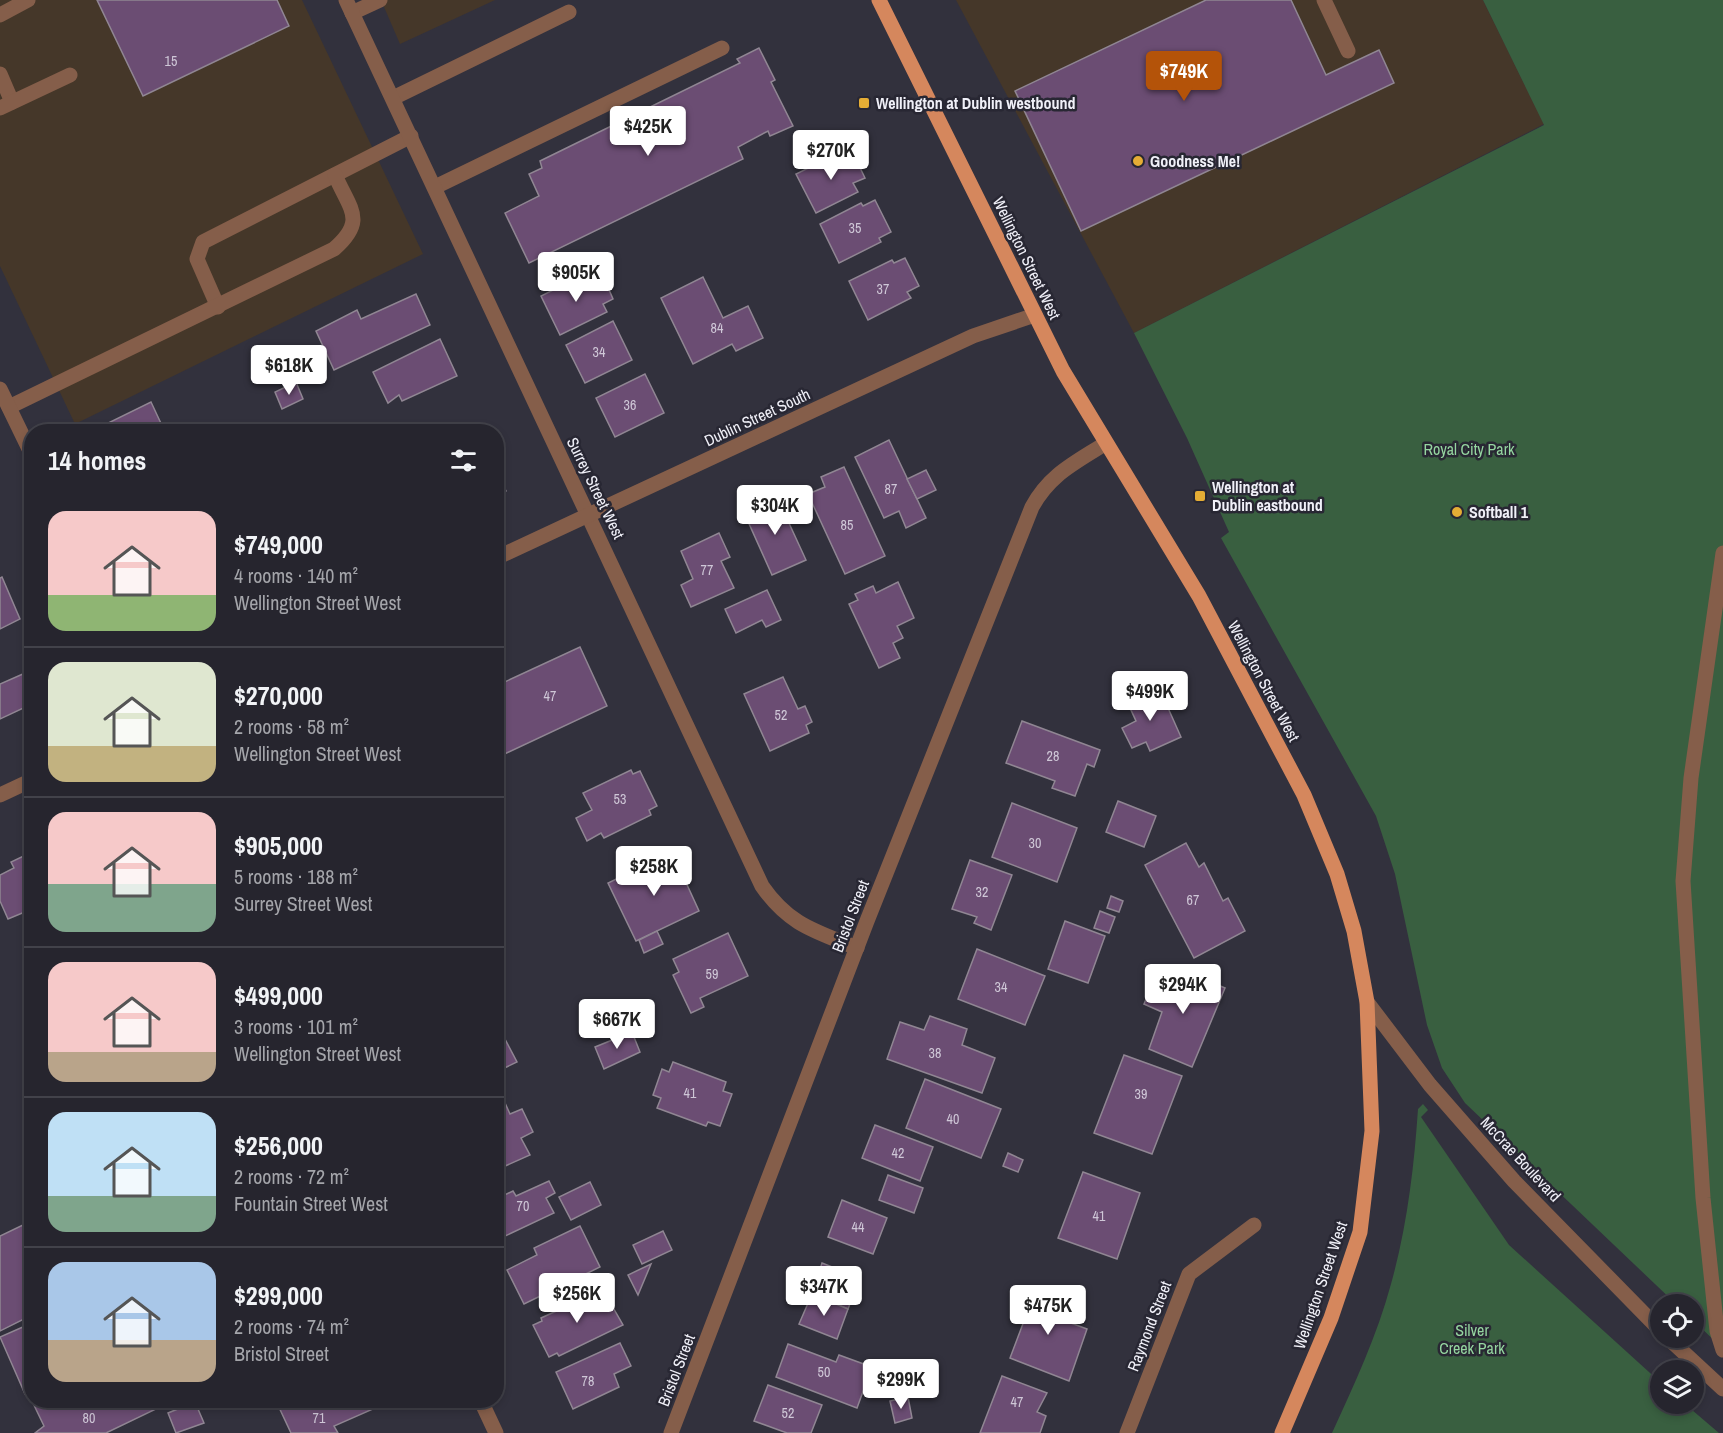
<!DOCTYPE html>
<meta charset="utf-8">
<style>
body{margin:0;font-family:"Archivo Narrow",sans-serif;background:#2e2d36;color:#f1f3f6;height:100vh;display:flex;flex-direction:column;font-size:22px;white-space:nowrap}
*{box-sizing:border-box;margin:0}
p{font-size:20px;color:#a4a5aa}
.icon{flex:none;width:33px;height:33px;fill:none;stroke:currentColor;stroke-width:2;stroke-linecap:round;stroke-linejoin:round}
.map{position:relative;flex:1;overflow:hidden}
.drawer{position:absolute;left:24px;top:424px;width:480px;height:984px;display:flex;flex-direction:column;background:#26252e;border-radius:24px;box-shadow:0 3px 9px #0003,0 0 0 2px #42424a}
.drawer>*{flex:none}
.controls{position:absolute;left:1650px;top:1294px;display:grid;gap:12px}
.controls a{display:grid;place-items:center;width:54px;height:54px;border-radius:50%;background:#26252e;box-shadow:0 3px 9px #0003,0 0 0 2px #42424a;font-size:30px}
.price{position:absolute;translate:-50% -51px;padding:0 14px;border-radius:6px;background:#fff;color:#222;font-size:20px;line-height:39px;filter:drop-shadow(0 2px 3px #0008)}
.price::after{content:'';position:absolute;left:50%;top:36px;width:18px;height:14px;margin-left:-9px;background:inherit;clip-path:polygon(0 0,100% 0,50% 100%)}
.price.current{background:#b45309;color:#fff}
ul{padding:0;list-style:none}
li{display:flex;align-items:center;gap:18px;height:150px;padding:0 24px}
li+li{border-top:2px solid #42424a}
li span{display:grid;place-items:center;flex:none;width:168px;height:120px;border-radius:18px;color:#555}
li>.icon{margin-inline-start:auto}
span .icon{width:72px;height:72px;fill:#fffc;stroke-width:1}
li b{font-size:26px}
h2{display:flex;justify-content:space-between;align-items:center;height:72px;padding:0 24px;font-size:26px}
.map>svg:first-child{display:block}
.commercial{fill:#453729}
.green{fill:#395f40}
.building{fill:#6b4d73;stroke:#908693;stroke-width:1.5}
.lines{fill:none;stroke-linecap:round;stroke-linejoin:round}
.service{stroke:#855e4a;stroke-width:15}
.minor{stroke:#855e4a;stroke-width:15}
.primary{stroke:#d5875d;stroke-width:15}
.poi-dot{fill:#e5ad35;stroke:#282733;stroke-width:2}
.labels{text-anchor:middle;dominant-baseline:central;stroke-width:5;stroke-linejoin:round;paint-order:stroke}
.number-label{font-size:14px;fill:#cfc7d7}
.poi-label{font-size:16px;font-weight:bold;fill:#f0f0f8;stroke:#282733;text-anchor:start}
.street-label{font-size:16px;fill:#f0f0f8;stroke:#282733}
.park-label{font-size:16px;fill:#95d6a0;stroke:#282733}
</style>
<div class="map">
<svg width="1723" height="1433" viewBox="0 0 1723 1433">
<rect width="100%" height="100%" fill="#32313d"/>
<g class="commercial">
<polygon points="0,0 302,0 423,254 75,424 0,266"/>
<polygon points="381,0 495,0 400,44"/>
<polygon points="956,0 1483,0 1544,124 1134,333"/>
</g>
<g class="green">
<polygon points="1483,0 1723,0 1723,1349 1694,1321 1694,1305 1677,1305 1465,1103 1442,1068 1427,1025 1395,874 1376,816 1221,538 1229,532 1187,438 1134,333 1544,125"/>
<path d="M1423,1104L1428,1110L1421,1117L1509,1245L1660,1382V1404H1685L1719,1433H1332C1354,1385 1377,1336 1391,1284C1407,1227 1414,1168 1418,1109Z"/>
</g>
<g class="building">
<polygon points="97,0 277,0 289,26 143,96"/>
<polygon points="1206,0 1291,0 1326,75 1379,50 1394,83 1081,231 1015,91"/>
<polygon points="759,48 775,80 771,82 793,126 770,136 768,131 738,147 743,159 529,263 505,213 539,196 529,174 542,168 540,161 740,63 737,59"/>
<polygon points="839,153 841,159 853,153 865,178 853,183 858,192 816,213 796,174"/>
<polygon points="875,200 891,232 879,238 881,242 839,263 820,224 861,203 863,206"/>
<polygon points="905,258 919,286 907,292 911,298 868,320 849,281 892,260 894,263"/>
<polygon points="587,273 595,288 606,283 613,299 603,304 607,312 560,335 541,296"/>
<polygon points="703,277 723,318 748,306 763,338 736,351 732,344 693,364 661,298"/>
<polygon points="416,294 430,325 334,370 316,331 357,310 361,319"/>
<polygon points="613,321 632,360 585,383 566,345"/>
<polygon points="440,339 457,376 402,401 399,395 388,403 373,372"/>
<polygon points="645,374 664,413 615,437 596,398"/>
<polygon points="296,382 303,399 282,409 275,392"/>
<polygon points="151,402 165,432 105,432 102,426"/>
<polygon points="889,440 926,518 906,528 899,511 884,518 855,457"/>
<polygon points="844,467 885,556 845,574 808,494 825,487 821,477"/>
<polygon points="926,470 936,490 917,499 907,479"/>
<polygon points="496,471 506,491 496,496"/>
<polygon points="776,495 806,560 772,575 746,517 757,511 753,505"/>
<polygon points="719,533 730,557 721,561 734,588 691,607 681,585 693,579 681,551"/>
<polygon points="2,577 20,619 0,629 0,578"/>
<polygon points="898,582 914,618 897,626 903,638 893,643 900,658 879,668 849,604 858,600 855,594 873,586 876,593"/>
<polygon points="767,590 781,620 766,627 762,620 736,633 725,609"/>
<polygon points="580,647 607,706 496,758 496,686"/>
<polygon points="32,670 32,704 0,719 0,684"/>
<polygon points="783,677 798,709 805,706 812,722 806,725 809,733 770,751 744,694"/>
<polygon points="1146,687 1153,704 1164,699 1181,737 1150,751 1146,742 1132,748 1122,728 1136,721 1125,697"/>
<polygon points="1022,721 1100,750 1094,767 1087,764 1075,796 1052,788 1055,781 1006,763"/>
<polygon points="631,770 633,774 640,771 657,806 649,810 651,815 604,838 601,833 587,841 576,818 592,810 583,793"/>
<polygon points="1118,801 1156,816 1144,847 1106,832"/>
<polygon points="1012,803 1077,828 1057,882 992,857"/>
<polygon points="1186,843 1199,867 1204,863 1223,901 1228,898 1245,931 1194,958 1145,865"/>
<polygon points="32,852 32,909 8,919 0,901 0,875 14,868 11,862"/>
<polygon points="672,852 699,911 636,941 608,883"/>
<polygon points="970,860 1012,875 991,930 974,923 977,917 952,909"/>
<polygon points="1111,896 1123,901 1119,912 1107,908"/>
<polygon points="1100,911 1115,917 1109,933 1094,928"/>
<polygon points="1065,921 1105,936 1088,983 1048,969"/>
<polygon points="657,931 663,944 644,953 639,940"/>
<polygon points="728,933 748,976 700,998 704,1007 691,1013 673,975 679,972 673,959"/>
<polygon points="977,949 1045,976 1025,1025 958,999"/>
<polygon points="1179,969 1225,988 1192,1067 1149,1049 1162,1012 1144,1004 1155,977 1171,984"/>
<polygon points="930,1016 967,1029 962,1045 995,1058 982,1093 887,1059 900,1022 924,1030"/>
<polygon points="496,1022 517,1062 496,1072"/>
<polygon points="632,1032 640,1052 604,1069 595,1047"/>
<polygon points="1124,1055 1182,1076 1152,1154 1094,1133"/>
<polygon points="673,1062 726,1082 723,1091 732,1094 720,1126 708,1122 706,1126 657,1108 661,1098 653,1095 662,1069 669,1072"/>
<polygon points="925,1079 1001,1109 981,1158 906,1128"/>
<polygon points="501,1094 510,1114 522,1109 533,1132 521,1138 530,1155 496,1170 496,1096"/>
<polygon points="875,1125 933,1147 920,1181 862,1158"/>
<polygon points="1008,1153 1023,1160 1018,1172 1003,1166"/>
<polygon points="1083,1172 1140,1193 1117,1259 1058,1238"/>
<polygon points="888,1175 923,1188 914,1213 879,1200"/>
<polygon points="549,1181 555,1193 546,1198 554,1213 503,1237 501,1233 496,1236 496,1199 513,1191 516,1196"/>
<polygon points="590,1182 601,1205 571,1220 559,1197"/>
<polygon points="842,1200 887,1218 873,1254 828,1237"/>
<polygon points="25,1224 32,1236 32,1252 29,1254 32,1260 32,1315 0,1331 0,1236"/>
<polygon points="580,1226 600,1267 524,1304 507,1270 537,1255 534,1248"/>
<polygon points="663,1231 672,1250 642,1264 633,1245"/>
<polygon points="822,1263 860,1278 848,1309 812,1294"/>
<polygon points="651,1264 638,1295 628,1275"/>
<polygon points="1032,1286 1069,1300 1060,1319 1087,1329 1069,1381 1010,1358 1027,1313 1021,1310"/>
<polygon points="603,1290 623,1325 559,1356 557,1353 549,1357 533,1325 542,1321 541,1318"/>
<polygon points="812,1294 848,1309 837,1339 799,1324"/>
<polygon points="32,1323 32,1391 25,1394 0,1337"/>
<polygon points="620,1343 631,1366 614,1374 619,1387 573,1409 556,1372"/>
<polygon points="788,1344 836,1362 839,1355 872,1367 857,1408 776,1377"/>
<polygon points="1002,1376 1047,1393 1037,1412 1046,1416 1040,1433 980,1433"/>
<polygon points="768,1385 822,1405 811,1433 787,1433 754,1421"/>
<polygon points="908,1397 912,1418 895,1423 890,1401"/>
<polygon points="32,1401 112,1401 114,1403 119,1401 152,1401 156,1409 106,1433 35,1433 44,1426"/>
<polygon points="281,1401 378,1401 370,1404 373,1409 334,1426 338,1433 291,1433 277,1403"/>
<polygon points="195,1402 204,1423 176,1433 168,1413"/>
</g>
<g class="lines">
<g class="service">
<polyline points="1324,0 1348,51"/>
<polyline points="352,13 380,0"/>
<polyline points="0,15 28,0"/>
<polyline points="0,74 12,102"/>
<polyline points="393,98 569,12"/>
<polyline points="0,108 70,75"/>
<polyline points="435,187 722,48"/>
<polyline points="218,307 197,259 203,242 411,136"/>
<path d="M9,407L334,249C367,220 350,210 335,175"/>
<polyline points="1723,553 1691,778 1683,881 1703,1198 1717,1331 1723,1350"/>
</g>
<g class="minor">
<path d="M346,0L762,886C789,925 815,931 857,948"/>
<polyline points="0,389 32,455"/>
<polyline points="496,558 973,336 1035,315"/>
<polyline points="0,795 32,780"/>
<polyline points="1367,1002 1430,1085 1514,1181 1660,1330"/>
<polyline points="1668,1338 1723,1389"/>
<polyline points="481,1401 496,1433"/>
<path d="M671,1433L867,921L1032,507C1050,474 1075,463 1106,443"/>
<polyline points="1127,1433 1189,1274 1254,1225"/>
</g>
<polyline class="primary" points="879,0 1063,371 1199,596 1304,795 1337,874 1354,931 1367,1002 1372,1131 1360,1232 1331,1318 1282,1433"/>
</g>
<g class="poi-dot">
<rect x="858" y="97" width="12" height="12" rx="3"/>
<circle cx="1138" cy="161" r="6"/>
<rect x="1194" y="490" width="12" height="12" rx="3"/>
<circle cx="1457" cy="512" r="6"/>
</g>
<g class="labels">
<g class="number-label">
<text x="171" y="61">15</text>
<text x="855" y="228">35</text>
<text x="883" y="289">37</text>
<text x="717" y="328">84</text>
<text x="599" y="352">34</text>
<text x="630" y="405">36</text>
<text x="891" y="489">87</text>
<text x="847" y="525">85</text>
<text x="707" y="570">77</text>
<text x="550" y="696">47</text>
<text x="781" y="715">52</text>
<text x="1053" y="756">28</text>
<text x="620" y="799">53</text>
<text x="1035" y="843">30</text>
<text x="982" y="892">32</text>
<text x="1193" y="900">67</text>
<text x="712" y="974">59</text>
<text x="1001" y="987">34</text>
<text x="935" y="1053">38</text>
<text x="690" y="1093">41</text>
<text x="1141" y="1094">39</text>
<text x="953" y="1119">40</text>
<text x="898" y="1153">42</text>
<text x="523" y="1206">70</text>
<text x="1099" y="1216">41</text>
<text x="858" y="1227">44</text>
<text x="824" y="1372">50</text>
<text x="588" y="1381">78</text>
<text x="1017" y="1402">47</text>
<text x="788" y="1413">52</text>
<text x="89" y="1418">80</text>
<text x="319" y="1418">71</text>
</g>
<g class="poi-label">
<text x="876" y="103">Wellington at Dublin westbound</text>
<text x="1150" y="161">Goodness Me!</text>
<text x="1212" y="487">Wellington at<tspan x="1212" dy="18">Dublin eastbound</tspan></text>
<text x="1469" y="512">Softball 1</text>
</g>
<g class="street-label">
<text transform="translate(1027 258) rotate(64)">Wellington Street West</text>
<text transform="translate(757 417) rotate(-25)">Dublin Street South</text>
<text transform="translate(596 488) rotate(64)">Surrey Street West</text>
<text transform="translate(1264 681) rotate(62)">Wellington Street West</text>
<text transform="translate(850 916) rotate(-69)">Bristol Street</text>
<text transform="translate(1521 1159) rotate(47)">McCrae Boulevard</text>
<text transform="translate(1320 1285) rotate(-71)">Wellington Street West</text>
<text transform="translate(1149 1326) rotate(-69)">Raymond Street</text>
<text transform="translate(676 1370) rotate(-69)">Bristol Street</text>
</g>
<g class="park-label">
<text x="1469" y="449">Royal City Park</text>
<text x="1472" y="1330">Silver<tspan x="1472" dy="18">Creek Park</tspan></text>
</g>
</g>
</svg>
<div class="controls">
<a><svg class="icon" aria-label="locate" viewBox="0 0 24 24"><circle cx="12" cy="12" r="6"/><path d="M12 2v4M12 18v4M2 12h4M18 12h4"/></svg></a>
<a><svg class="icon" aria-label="layers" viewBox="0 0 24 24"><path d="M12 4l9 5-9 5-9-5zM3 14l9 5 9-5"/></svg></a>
</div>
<b class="price current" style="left:1184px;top:102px">$749K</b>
<b class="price" style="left:648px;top:157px">$425K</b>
<b class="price" style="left:831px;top:181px">$270K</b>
<b class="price" style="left:576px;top:303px">$905K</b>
<b class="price" style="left:289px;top:396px">$618K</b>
<b class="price" style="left:775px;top:536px">$304K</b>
<b class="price" style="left:1150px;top:722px">$499K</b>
<b class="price" style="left:654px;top:897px">$258K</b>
<b class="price" style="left:1183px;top:1015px">$294K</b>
<b class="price" style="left:617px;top:1050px">$667K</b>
<b class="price" style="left:824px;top:1317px">$347K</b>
<b class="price" style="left:577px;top:1324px">$256K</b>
<b class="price" style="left:1048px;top:1336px">$475K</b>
<b class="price" style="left:901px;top:1410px">$299K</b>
<section class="drawer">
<h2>14 homes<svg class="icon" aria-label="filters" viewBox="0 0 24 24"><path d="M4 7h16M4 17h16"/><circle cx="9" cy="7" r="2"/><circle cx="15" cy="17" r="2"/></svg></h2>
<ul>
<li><span style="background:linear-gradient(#f6c9c9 70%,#8fb573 0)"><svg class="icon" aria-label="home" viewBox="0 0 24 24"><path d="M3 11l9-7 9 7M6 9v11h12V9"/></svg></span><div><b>$749,000</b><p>4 rooms · 140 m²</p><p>Wellington Street West</p></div></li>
<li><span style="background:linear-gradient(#dfe7d0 70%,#c2b280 0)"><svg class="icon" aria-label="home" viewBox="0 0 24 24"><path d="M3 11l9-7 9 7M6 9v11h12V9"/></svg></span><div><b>$270,000</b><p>2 rooms · 58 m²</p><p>Wellington Street West</p></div></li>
<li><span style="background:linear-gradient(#f6c9c9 60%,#7fa58c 0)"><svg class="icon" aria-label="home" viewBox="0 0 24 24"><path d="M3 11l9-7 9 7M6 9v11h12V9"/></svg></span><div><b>$905,000</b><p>5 rooms · 188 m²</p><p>Surrey Street West</p></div></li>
<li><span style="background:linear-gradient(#f6c9c9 75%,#b9a48a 0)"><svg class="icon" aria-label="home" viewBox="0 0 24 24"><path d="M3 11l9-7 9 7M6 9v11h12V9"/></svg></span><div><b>$499,000</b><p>3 rooms · 101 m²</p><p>Wellington Street West</p></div></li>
<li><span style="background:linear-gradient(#bfe0f5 70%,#7fa58c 0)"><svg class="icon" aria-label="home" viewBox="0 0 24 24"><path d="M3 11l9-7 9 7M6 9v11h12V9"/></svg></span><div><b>$256,000</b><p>2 rooms · 72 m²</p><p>Fountain Street West</p></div></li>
<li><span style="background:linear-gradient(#a9c7e8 65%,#b9a48a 0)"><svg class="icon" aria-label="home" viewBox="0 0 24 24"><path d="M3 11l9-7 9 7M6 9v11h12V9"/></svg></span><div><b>$299,000</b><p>2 rooms · 74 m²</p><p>Bristol Street</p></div></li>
</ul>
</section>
</div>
